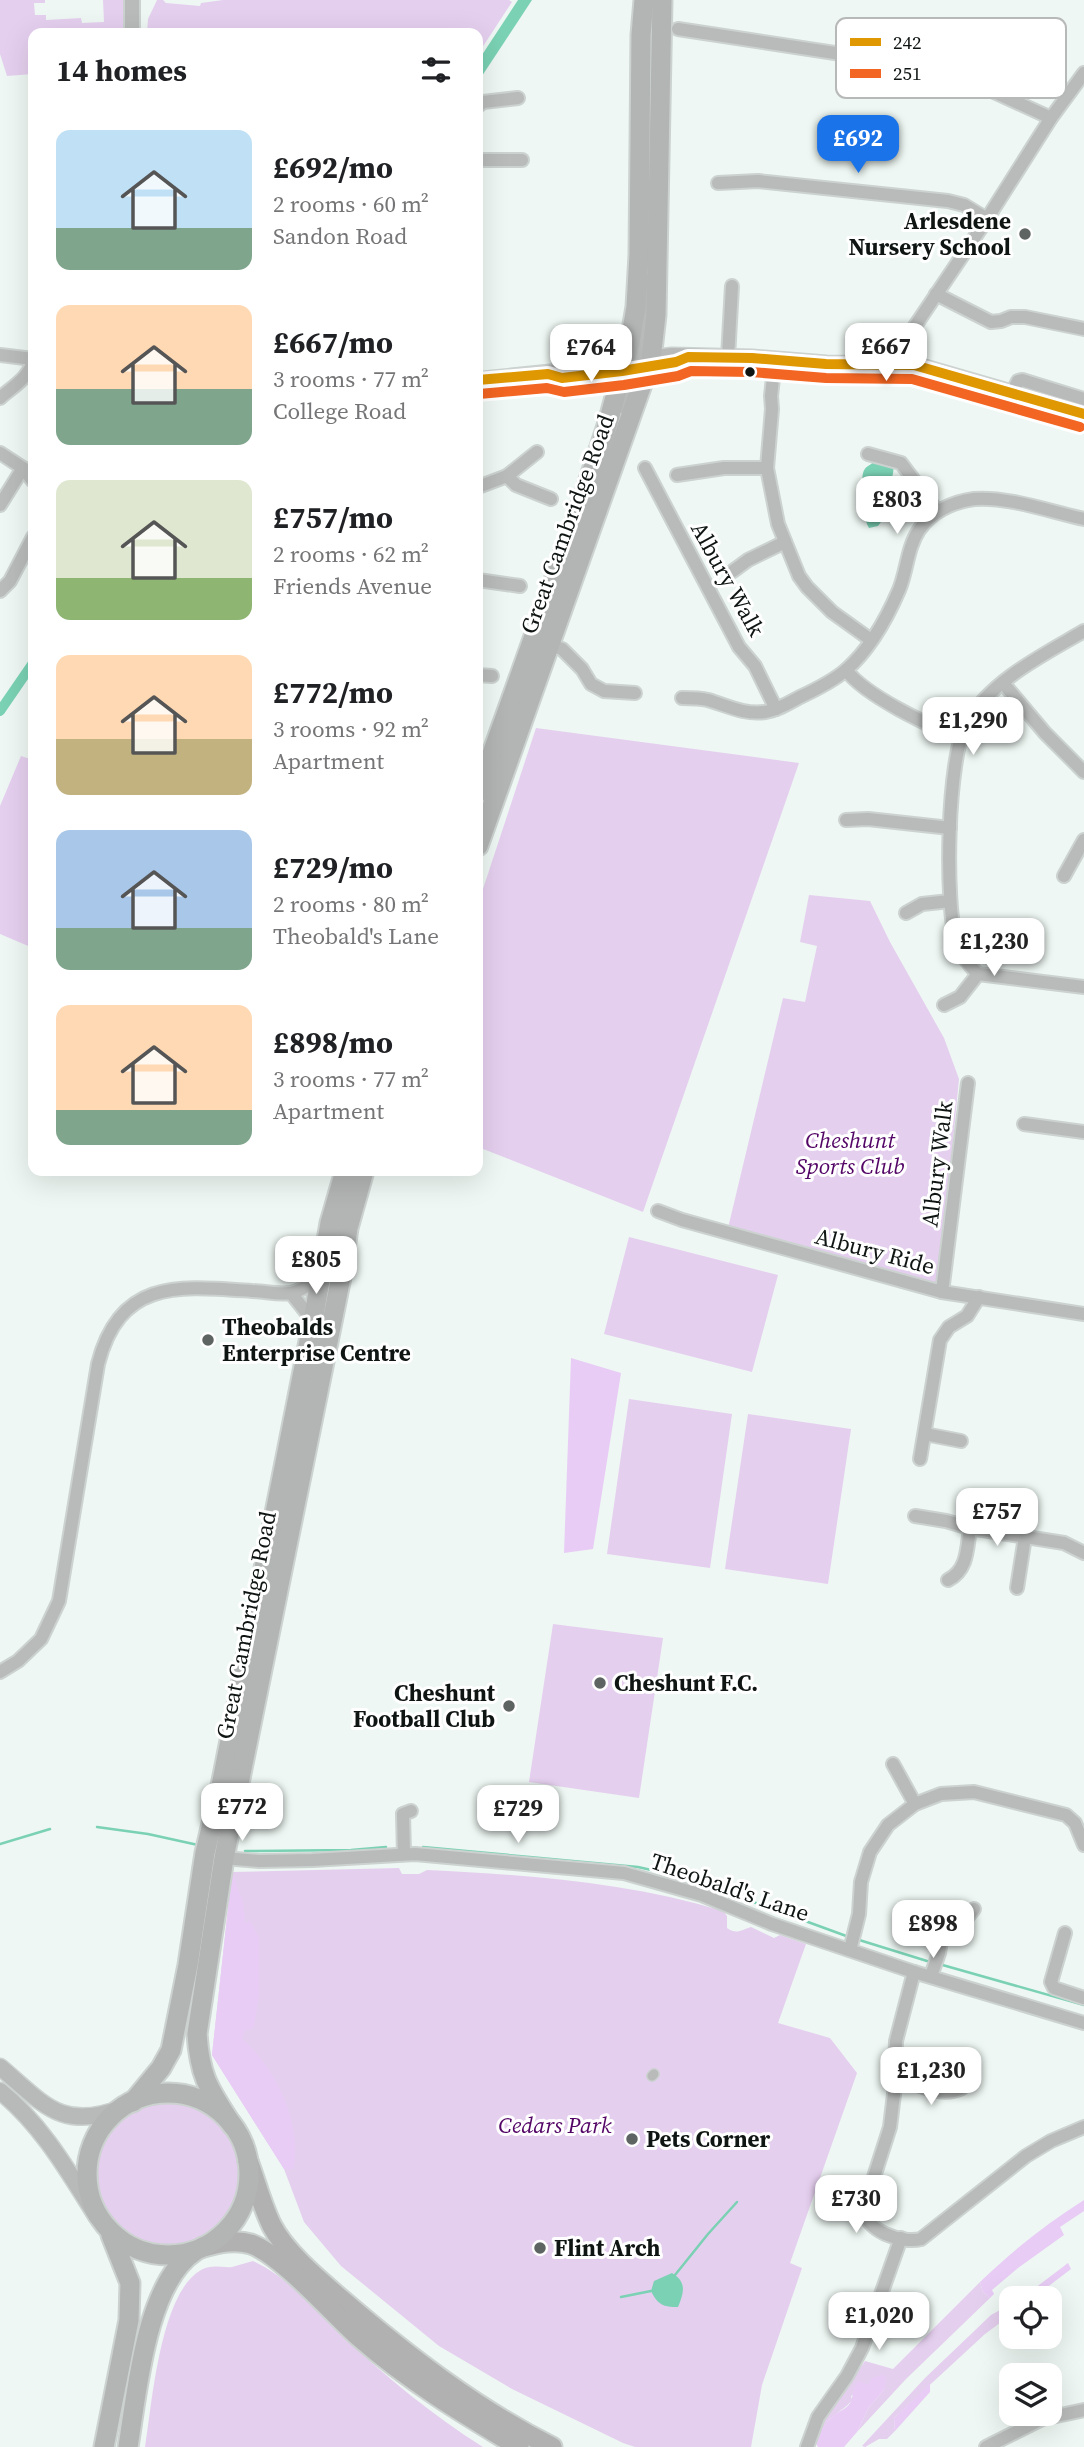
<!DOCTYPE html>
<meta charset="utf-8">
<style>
body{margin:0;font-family:"Source Serif 4",serif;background:#f6f6f6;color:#202124;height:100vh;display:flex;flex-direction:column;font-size:26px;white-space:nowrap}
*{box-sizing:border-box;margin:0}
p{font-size:23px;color:#757577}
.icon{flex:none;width:38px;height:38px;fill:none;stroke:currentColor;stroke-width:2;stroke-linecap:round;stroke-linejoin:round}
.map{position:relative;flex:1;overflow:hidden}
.panel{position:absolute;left:28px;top:28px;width:455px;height:1148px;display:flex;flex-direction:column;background:#fff;border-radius:14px;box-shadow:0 7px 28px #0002}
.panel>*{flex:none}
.buttons{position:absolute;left:999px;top:2286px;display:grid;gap:14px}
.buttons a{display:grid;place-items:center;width:63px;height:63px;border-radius:14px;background:#fff;box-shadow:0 7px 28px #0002;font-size:35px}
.price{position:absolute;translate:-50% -60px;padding:0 16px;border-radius:14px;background:#fff;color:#222;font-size:23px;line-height:46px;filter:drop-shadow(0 2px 4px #0008)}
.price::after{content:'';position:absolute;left:50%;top:42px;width:21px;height:16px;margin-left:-10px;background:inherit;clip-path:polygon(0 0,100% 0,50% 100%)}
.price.selected{background:#1a73e8;color:#fff}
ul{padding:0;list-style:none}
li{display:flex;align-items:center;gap:21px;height:175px;padding:0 28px}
li span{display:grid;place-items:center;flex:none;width:196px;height:140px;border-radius:14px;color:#555}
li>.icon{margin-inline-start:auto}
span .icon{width:84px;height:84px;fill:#fffc;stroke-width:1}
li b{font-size:30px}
h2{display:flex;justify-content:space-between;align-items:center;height:84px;padding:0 28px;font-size:30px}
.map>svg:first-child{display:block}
.green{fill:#e5cfef}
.forest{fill:#e8ccf5}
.water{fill:#7ad1b3}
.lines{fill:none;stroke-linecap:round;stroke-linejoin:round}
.stream{stroke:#7ad1b3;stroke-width:2.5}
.canal{stroke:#7ad1b3;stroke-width:10}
.pedestrian-casing{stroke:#cbd2cf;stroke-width:12}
.minor-casing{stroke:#cbd2cf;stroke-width:16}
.tertiary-casing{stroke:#cbd2cf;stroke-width:18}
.secondary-casing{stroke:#cbd2cf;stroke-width:19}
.primary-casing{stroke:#cbd2cf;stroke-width:23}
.trunk-casing{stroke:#cbd2cf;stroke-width:23}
.pedestrian{stroke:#b9baba;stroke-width:9}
.minor{stroke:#b9baba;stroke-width:12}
.tertiary{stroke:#b9baba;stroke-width:14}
.secondary{stroke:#b8b9b9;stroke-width:16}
.primary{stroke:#b1b1b2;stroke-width:19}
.trunk{stroke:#b3b4b4;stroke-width:19}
.bus-1-casing{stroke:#fff;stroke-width:16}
.bus-2-casing{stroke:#fff;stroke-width:16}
.bus-1{stroke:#e09802;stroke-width:10}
.bus-2{stroke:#f26522;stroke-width:10}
.poi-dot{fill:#5d6461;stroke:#fff;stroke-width:2.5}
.bus-dot{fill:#0f1512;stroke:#fff;stroke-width:2.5}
.labels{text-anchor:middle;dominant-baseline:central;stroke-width:6;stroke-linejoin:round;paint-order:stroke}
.poi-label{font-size:23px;font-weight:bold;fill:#0f1512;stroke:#fff;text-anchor:start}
.street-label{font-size:23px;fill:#0f1512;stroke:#fff}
.park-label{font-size:23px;font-style:italic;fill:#530566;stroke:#fff}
.key{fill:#fff;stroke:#b7b9b8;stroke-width:2}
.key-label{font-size:19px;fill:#0f1512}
</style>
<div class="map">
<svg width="1084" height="2447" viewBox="0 0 1084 2447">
<rect width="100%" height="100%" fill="#eef7f3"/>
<g class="green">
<polygon points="0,0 45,0 45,3 34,3 35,15 46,15 46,20 81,18 82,23 104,22 103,0 124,0 125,33 33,33 33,74 7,76 0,54"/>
<polygon points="157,0 163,0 166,3 200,6 201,3 223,0 509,0 512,2 478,54 478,33 147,33 148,19"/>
<polygon points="536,728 799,763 643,1212 478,1147 478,904"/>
<polygon points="21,756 33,760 33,948 0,934 0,806"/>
<polygon points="809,895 870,901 890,942 944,1038 959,1079 939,1285 728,1228 783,998 805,1002 817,946 800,942"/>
<polygon points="629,1237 778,1275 752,1372 604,1334"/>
<polygon points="629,1399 732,1414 710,1568 607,1554"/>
<polygon points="748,1414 851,1429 828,1584 725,1569"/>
<polygon points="553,1624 663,1638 639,1798 529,1782"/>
<path d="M399,1868L402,1874H419L427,1870C528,1875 626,1882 723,1911L727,1916V1928C737,1935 741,1930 751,1927L774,1938L780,1935L806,1944L778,2023L830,2038L857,2073L790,2263L802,2268L762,2385L751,2447H635L623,2443L512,2389L439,2346L341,2266L304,2222L284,2169L212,2055L232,1872Z"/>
<circle cx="168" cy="2175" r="74"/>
<path d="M253,2261C290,2278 315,2310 343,2337C387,2377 433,2416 483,2447H145C152,2404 160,2293 201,2270C212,2264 222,2268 232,2267C239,2265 246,2263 253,2261Z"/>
<path d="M980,2282L983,2292L990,2298L906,2379L857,2432L869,2407L884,2390L871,2384L851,2396L852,2400C846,2408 839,2411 832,2417C826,2422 823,2430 816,2436L825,2415L827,2416L865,2361L893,2369Z"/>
<polygon points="1000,2310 1008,2317 985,2334 894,2418 895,2431 887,2439 879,2439 865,2447 862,2446 925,2378 991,2315"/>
</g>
<g class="forest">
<polygon points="571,1358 621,1373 593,1549 564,1553"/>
<path d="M232,1872L243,1903L245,1924L250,1920L259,1938V1994L254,2026L251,2029L245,2030L242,2039C276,2068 303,2125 293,2169H284L212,2055Z"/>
<path d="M1084,2200V2211L1060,2227L1064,2235L1018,2268L992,2290L994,2294L990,2298L983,2292L980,2282C1012,2251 1046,2224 1084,2200Z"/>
<polygon points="1068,2263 1071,2269 1033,2298 1022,2298"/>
<path d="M882,2375L886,2377L884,2390L869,2407L857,2432L844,2447H818L815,2442C816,2435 829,2419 834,2415C839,2411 849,2408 851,2401C854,2393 852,2388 859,2381L868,2385L872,2378Z"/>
<polygon points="930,2384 930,2392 895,2431 894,2418"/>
</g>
<g class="water">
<polygon points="518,0 532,0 478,82 478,61"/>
<path d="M874,462L893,465C896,482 880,492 876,507L881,516V522L878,526L869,528C862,517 868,506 866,495C865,487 861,481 863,473C865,466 869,466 874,462Z"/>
<path d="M672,2273C687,2282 684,2293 678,2307C663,2307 658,2305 651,2291L654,2281Z"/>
</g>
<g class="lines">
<g class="stream">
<polyline points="793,371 890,378"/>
<polyline points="972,391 1030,406"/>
<polyline points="1050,412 1057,417 1062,428 1084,433"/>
<polyline points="97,1827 148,1834 198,1845"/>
<polyline points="0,1844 50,1829"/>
<polyline points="423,1847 638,1867 669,1874 756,1903"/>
<polyline points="245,1851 351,1850 386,1847"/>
<polyline points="767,1907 849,1937"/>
<polyline points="856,1939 927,1961"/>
<polyline points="939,1964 1084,2005"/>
<polyline points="675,2275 708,2234 737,2202"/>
<polyline points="621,2297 651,2291"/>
</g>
<polyline class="canal" points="0,711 33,663"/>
<defs>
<polyline id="pedestrian" points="652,2076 654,2074"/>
<g id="minor">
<polyline points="678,29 946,70 1051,118"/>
<polyline points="478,106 483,102 518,98"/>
<polyline points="478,160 522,160"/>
<polyline points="718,183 758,181 948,201 964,205 987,219"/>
<polyline points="936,294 991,322 1001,321 1011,317 1025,317 1084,329"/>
<polyline points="0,355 33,359"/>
<polyline points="728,357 732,286"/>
<polyline points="775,360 771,396 772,409 767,468 778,524 799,576 807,587 832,612 871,640"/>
<polyline points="903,365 907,338 987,219 1051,118 1084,73"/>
<polyline points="1012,393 1018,381 1022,380 1084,399"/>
<path d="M0,398C12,387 31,377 33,359"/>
<polyline points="0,453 23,468 33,481"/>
<polyline points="868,454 901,463 937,511"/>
<polyline points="645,468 739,647 755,666 776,709"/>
<polyline points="677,475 724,468 767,468"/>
<polyline points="507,476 516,485 551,499"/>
<polyline points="478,487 507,476 537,452"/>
<polyline points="0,505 23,468"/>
<polyline points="733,571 748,560 785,542"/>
<polyline points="478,580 520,586"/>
<polyline points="0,591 10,581 33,537"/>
<polyline points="550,645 562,649 582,669 591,684 604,691 635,693"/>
<path d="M846,670C865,695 930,728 961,736"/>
<polyline points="478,675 492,676"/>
<polyline points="1003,683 1045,733 1084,772"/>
<path d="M682,698C691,698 700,698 708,700C728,706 745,715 765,712C778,710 789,703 800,697C815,690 833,681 846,670C869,650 887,618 899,590C907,571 907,548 919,530C931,512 952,502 974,499C1007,496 1051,512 1084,519"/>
<polyline points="846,820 868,819 950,828"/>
<polyline points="1064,876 1084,840"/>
<polyline points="906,913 922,904 950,901"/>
<polyline points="978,974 1084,987"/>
<path d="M944,1005L960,997L978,974C969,965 961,956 957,944C944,905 947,756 967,722C992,680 1043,655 1084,631"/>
<polyline points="1024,1124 1084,1132"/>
<polyline points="658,1211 682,1220 942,1292 1084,1314"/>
<polyline points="942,1292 968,1083"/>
<polyline points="291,1293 313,1321"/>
<polyline points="925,1434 961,1441"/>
<polyline points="920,1459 940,1340 949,1327 967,1316 979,1297"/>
<polyline points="915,1516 946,1521 970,1528 1064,1543 1084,1553"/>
<path d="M948,1580C968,1570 967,1548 970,1528"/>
<polyline points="1017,1588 1025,1537"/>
<path d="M0,1672L18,1661L41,1639L59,1601L98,1364C120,1278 180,1286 252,1291C264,1291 278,1295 290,1293C301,1292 313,1281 322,1275"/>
<polyline points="893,1764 915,1804"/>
<polyline points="404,1854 403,1814 411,1811"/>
<polyline points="224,1858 259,1861 312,1860 415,1854 624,1873 702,1895 772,1924 914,1972 1084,2023"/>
<polyline points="931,1912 942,1932 960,1926 974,1909"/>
<polyline points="1065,1933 1051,1982 1054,1988 1084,1998"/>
<polyline points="850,1950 859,1914 861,1882 870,1852 888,1825 915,1804 941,1794 974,1792 1066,1815 1075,1823 1084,1845"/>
<path d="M914,1972L896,2041L894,2094L890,2127L864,2208C864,2231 902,2244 921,2239L1026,2156L1051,2141L1084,2127"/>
<polyline points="931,1976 939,1953 942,1932"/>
<path d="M895,2079C918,2082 939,2099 962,2088"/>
<polyline points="807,2447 818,2417 847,2376 862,2348 901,2238"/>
<polyline points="986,2447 1042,2419 1084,2410"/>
</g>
<g id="tertiary">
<polyline points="132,0 132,33"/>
<path d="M548,374C566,379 629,377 639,361L648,281"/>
<polyline points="478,380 555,372"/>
</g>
<g id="secondary">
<polyline points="625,362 672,356 752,358 826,364 914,365 1084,414"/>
<polyline points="625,406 637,368 649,360"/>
<path d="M0,2067C43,2103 61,2132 122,2108"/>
<path d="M0,2091C42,2125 68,2171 97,2217"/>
</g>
<g id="primary">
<path d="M248,2161C256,2182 262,2206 272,2226C286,2253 319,2280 342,2300C406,2355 476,2409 552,2447"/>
<path d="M203,2247C219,2243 235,2239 251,2244C282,2255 334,2315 360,2338C409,2381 464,2414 519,2447"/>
</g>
<g id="trunk">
<polyline points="478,793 577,516 608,423 630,342 636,307 639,255 641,35 644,0"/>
<polyline points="478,846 651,359 656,315 662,0"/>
<circle cx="168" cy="2174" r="81"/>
<polyline points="133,2102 161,2068 171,2050 188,1965 205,1853 221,1786 313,1321 330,1223 345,1171"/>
<path d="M232,2125C209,2089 200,2078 197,2034L224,1858L341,1277L348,1228L364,1171"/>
<polyline points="104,2447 129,2320 130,2283 111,2235"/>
<path d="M128,2447C137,2391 146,2283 195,2251"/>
</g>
</defs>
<use href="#pedestrian" class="pedestrian-casing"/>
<use href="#minor" class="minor-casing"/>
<use href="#tertiary" class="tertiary-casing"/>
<use href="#secondary" class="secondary-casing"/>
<use href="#primary" class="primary-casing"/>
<use href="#trunk" class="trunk-casing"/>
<use href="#pedestrian" class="pedestrian"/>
<use href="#minor" class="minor"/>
<use href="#tertiary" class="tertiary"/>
<use href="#secondary" class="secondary"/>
<use href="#primary" class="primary"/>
<use href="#trunk" class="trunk"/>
<defs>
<polyline id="bus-1" points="478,380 548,374 562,378 622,371 676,362 688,357 752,358 826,364 914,365 1084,414"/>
<polyline id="bus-2" points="479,394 547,388 564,392 624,385 678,376 691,371 751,372 826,378 912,379 1080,427"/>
</defs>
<use href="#bus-1" class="bus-1-casing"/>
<use href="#bus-2" class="bus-2-casing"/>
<use href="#bus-1" class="bus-1"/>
<use href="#bus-2" class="bus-2"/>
</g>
<g class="poi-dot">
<circle cx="1025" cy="234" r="7"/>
<circle cx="208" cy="1340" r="7"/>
<circle cx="600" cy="1683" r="7"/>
<circle cx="509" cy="1706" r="7"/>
<circle cx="632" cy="2139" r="7"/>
<circle cx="540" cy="2248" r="7"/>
</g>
<circle class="bus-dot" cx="750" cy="372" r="6"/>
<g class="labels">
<g class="poi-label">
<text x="1011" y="221" text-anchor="end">Arlesdene<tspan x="1011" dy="26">Nursery School</tspan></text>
<text x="222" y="1327">Theobalds<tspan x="222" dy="26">Enterprise Centre</tspan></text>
<text x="614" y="1683">Cheshunt F.C.</text>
<text x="495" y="1693" text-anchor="end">Cheshunt<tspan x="495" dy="26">Football Club</tspan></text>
<text x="646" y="2139">Pets Corner</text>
<text x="554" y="2248">Flint Arch</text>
</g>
<g class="street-label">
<text transform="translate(567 524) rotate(-70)">Great Cambridge Road</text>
<text transform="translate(728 579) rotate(61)">Albury Walk</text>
<text transform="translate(937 1164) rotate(-83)">Albury Walk</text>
<text transform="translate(875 1251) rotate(15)">Albury Ride</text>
<text transform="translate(246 1625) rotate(-79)">Great Cambridge Road</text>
<text transform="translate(730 1887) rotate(19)">Theobald's Lane</text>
</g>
<g class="park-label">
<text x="850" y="1140">Cheshunt<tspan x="850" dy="26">Sports Club</tspan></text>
<text x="555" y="2125">Cedars Park</text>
</g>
</g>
<rect x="836" y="18" width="230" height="80" rx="10" class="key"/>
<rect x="850" y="38" width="31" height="8" fill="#e09802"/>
<rect x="850" y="69" width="31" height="9" fill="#f26522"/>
<g class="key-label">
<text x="893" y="49">242</text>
<text x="893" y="80">251</text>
</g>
</svg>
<div class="buttons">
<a><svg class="icon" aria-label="locate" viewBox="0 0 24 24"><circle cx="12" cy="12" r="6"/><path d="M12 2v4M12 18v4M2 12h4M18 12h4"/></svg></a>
<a><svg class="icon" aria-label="layers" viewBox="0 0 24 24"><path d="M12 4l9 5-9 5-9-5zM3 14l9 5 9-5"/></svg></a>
</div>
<b class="price selected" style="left:858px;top:175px">£692</b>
<b class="price" style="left:886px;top:383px">£667</b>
<b class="price" style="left:591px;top:384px">£764</b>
<b class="price" style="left:897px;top:536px">£803</b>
<b class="price" style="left:973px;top:757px">£1,290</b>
<b class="price" style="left:994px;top:978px">£1,230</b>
<b class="price" style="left:316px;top:1296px">£805</b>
<b class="price" style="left:997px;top:1548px">£757</b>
<b class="price" style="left:242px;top:1843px">£772</b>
<b class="price" style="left:518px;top:1845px">£729</b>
<b class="price" style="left:933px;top:1960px">£898</b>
<b class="price" style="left:931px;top:2107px">£1,230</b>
<b class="price" style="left:856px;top:2235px">£730</b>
<b class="price" style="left:879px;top:2352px">£1,020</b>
<section class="panel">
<h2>14 homes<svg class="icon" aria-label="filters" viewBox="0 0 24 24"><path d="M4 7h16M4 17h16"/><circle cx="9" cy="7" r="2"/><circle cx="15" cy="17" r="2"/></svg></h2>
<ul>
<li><span style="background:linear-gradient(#bfe0f5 70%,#7fa58c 0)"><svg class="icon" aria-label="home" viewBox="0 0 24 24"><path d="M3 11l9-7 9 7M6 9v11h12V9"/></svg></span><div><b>£692/mo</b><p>2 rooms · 60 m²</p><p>Sandon Road</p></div></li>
<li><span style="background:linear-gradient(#ffd9b3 60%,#7fa58c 0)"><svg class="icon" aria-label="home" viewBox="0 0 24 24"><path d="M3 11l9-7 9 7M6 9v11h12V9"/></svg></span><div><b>£667/mo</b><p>3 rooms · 77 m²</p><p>College Road</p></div></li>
<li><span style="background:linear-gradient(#dfe7d0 70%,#8fb573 0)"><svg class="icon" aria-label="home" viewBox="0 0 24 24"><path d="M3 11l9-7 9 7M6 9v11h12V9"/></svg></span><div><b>£757/mo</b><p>2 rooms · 62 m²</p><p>Friends Avenue</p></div></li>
<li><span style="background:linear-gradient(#ffd9b3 60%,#c2b280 0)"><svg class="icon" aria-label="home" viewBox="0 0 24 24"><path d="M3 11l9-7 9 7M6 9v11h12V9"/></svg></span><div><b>£772/mo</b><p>3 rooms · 92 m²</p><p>Apartment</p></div></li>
<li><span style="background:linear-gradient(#a9c7e8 70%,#7fa58c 0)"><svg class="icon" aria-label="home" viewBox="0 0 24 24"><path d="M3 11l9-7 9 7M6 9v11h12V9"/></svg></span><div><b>£729/mo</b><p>2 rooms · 80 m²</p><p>Theobald's Lane</p></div></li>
<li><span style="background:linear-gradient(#ffd9b3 75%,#7fa58c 0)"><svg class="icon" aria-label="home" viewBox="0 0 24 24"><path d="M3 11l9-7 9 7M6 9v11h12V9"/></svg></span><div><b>£898/mo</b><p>3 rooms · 77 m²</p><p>Apartment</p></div></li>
</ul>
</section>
</div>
